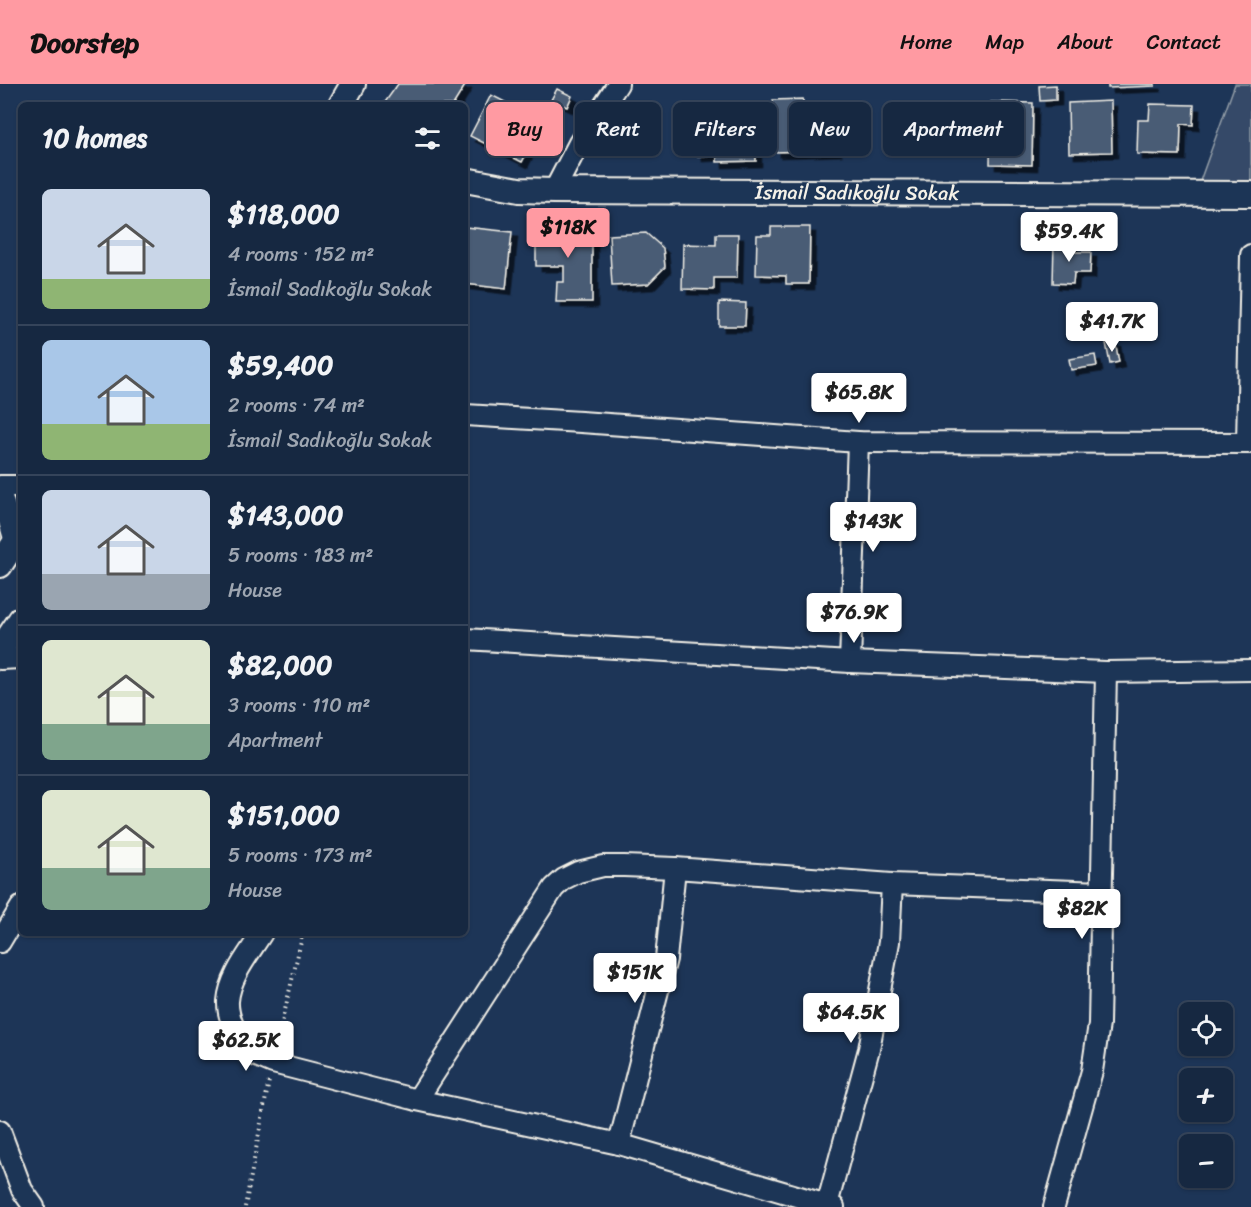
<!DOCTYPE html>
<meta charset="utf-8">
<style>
body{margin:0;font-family:Sriracha,sans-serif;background:#23344c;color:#f1f3f6;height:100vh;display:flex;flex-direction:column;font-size:22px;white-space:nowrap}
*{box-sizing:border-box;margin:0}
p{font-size:20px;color:#9ea6b1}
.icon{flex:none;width:33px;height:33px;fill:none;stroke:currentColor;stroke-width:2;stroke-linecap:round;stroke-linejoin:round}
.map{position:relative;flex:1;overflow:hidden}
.panel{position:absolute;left:18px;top:18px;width:450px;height:834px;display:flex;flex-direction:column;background:#162841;border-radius:9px;box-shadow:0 2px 4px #0004,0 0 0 2px #35445a}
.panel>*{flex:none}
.top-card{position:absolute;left:486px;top:18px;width:570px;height:54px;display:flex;gap:12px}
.tools{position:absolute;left:1179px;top:918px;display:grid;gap:12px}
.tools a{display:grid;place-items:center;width:54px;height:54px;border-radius:9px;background:#162841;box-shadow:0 2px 4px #0004,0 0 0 2px #35445a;font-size:30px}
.price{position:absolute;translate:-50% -51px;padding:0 14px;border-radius:6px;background:#fff;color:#222;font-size:20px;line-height:39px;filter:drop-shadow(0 2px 3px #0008)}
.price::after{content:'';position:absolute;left:50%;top:36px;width:18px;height:14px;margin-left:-9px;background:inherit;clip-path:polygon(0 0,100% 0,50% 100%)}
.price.on{background:#ff9aa2;color:#111}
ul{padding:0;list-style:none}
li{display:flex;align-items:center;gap:18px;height:150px;padding:0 24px}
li+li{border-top:2px solid #35445a}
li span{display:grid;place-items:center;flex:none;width:168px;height:120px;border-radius:9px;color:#555}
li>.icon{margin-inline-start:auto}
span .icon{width:72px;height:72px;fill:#fffc;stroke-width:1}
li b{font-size:26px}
h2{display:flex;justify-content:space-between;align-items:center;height:72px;padding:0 24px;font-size:26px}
.chip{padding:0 21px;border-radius:9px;background:#162841;box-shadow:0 2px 4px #0004,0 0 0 2px #35445a;font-size:21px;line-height:54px}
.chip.on{background:#ff9aa2;color:#111}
header{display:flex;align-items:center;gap:36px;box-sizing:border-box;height:84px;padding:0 30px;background:#ff9aa2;color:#111}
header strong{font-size:28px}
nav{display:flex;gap:33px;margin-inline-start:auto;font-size:21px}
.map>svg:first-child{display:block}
.green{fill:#354a67;stroke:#949ea8;stroke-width:1.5}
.building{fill:#485b74;stroke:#f4f1e8;stroke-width:1.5;filter:url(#shadow)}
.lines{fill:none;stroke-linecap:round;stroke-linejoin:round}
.minor-casing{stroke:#f4f1e8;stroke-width:24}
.tertiary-casing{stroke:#f4f1e8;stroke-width:28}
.path{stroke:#f4f1e8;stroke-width:4;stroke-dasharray:1.5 4.5;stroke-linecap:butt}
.minor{stroke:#1d3557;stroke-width:20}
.tertiary{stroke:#1d3557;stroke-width:24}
.labels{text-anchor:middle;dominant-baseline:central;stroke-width:6;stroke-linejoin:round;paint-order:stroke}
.street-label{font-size:20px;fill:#f4f1e8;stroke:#1d3557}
</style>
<header>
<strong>Doorstep</strong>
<nav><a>Home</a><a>Map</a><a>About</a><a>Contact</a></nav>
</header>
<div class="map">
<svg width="1251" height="1123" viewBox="0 0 1251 1123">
<defs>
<filter id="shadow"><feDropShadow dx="5.5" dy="5.5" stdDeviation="0" flood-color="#0009"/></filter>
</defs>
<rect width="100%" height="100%" fill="#1d3557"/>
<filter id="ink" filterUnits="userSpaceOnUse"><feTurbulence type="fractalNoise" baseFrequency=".0167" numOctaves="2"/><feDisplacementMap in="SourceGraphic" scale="12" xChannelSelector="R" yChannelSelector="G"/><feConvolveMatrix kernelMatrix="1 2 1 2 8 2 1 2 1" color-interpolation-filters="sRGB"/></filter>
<g filter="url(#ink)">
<polygon class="green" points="1235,0 1251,0 1251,98 1200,97"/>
<g class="building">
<polygon points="398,0 466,0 453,21 383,21"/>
<polygon points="1108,0 1155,0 1155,2 1108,4"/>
<polygon points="1056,1 1056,16 1040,17 1039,2"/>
<polygon points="557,5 572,12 567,23 551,16"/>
<polygon points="491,11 543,37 522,78 470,52"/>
<polygon points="803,15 803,27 823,27 823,35 835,35 836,66 775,68 773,16"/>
<polygon points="1111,17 1112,68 1069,69 1068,19"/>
<polygon points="991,18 1033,19 1032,81 990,80"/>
<polygon points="1150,20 1194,21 1193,41 1181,40 1180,71 1137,70 1138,36 1149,36"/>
<polygon points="755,25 756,77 717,78 717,71 697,72 695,27"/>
<polygon points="536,141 592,141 592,218 556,218 557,198 564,198 564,182 536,182"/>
<polygon points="465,143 512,148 506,205 465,200"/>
<polygon points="771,143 810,143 809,200 786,200 786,192 756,191 757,151 771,151"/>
<polygon points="646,149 663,164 665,183 648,200 612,202 609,151"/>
<polygon points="716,150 738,150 737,194 714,194 714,206 682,205 683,160 716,161"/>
<polygon points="1054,158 1072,159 1072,168 1091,168 1090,189 1074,189 1073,200 1053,199"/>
<polygon points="719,218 746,219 745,242 719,242"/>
<polygon points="1115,257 1119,278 1110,280 1106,259"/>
<polygon points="1095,271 1097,282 1071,286 1069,275"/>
</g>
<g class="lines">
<defs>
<g id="minor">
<polyline points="554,107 579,59 618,0"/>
<polyline points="465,331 581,338 858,358 1251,359"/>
<polyline points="1247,359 1251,171"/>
<polyline points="0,402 21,402"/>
<polyline points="0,406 15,458"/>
<polyline points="465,555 850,578 1106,588 1251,586"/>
<polyline points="0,575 21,574"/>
<polyline points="850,578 858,358"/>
<path d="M262,849C249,870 230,892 228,917C227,934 238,952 245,967L273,979L417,1016L619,1060L834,1123"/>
<polyline points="0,858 21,823"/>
<polyline points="417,1016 554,804 564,795 578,788 603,782 624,782 675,784 892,800 1102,808"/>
<polyline points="0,1047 22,1106 34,1123"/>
<polyline points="619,1060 666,875 675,784"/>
<polyline points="827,1121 869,965 889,858 892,800"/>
<polyline points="1054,1123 1092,987 1099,940 1106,588"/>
</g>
<g id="tertiary">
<polyline points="341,21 353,0"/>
<path id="s1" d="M465,96L519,106L554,107L1251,110"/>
<polyline points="0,481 21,449"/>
<polyline points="0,566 21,535"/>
</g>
</defs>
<use href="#minor" class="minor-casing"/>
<use href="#tertiary" class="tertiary-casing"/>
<g class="path">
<polyline points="277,960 303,849"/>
<polyline points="245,1123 269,997"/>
</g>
<use href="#minor" class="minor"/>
<use href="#tertiary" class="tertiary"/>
</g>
</g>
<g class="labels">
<g class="street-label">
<text stroke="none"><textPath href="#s1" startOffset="393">İsmail Sadıkoğlu Sokak</textPath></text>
</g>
</g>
</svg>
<div class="tools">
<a><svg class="icon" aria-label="locate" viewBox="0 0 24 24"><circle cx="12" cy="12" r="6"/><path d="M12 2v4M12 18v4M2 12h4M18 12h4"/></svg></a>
<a>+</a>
<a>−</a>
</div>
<b class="price on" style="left:568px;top:175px">$118K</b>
<b class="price" style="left:1069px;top:179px">$59.4K</b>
<b class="price" style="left:1112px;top:269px">$41.7K</b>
<b class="price" style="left:859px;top:340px">$65.8K</b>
<b class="price" style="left:873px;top:469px">$143K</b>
<b class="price" style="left:854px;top:560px">$76.9K</b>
<b class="price" style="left:1082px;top:856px">$82K</b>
<b class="price" style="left:635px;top:920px">$151K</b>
<b class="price" style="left:851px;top:960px">$64.5K</b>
<b class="price" style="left:246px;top:988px">$62.5K</b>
<div class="top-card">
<a class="chip on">Buy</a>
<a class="chip">Rent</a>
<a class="chip">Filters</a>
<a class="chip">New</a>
<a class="chip">Apartment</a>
</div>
<section class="panel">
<h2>10 homes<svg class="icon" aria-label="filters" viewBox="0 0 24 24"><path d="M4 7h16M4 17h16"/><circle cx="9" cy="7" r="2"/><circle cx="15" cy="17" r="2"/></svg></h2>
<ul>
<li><span style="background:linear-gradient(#c9d6e8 75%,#8fb573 0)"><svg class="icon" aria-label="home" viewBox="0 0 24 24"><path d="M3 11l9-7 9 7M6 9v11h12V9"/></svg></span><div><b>$118,000</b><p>4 rooms · 152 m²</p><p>İsmail Sadıkoğlu Sokak</p></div></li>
<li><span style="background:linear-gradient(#a9c7e8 70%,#8fb573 0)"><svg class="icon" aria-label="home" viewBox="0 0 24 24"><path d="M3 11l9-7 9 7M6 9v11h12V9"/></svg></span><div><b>$59,400</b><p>2 rooms · 74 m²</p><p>İsmail Sadıkoğlu Sokak</p></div></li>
<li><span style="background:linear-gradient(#c9d6e8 70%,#9aa5b1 0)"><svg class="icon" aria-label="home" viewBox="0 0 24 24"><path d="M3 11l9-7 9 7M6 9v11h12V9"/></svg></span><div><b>$143,000</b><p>5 rooms · 183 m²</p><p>House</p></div></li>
<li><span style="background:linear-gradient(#dfe7d0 70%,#7fa58c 0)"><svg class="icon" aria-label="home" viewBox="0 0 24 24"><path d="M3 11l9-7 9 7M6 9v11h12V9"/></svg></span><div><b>$82,000</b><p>3 rooms · 110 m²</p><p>Apartment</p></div></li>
<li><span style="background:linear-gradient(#dfe7d0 65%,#7fa58c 0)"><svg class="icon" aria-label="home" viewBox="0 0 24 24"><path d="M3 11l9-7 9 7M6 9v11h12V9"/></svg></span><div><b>$151,000</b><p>5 rooms · 173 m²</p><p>House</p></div></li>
</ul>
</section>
</div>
